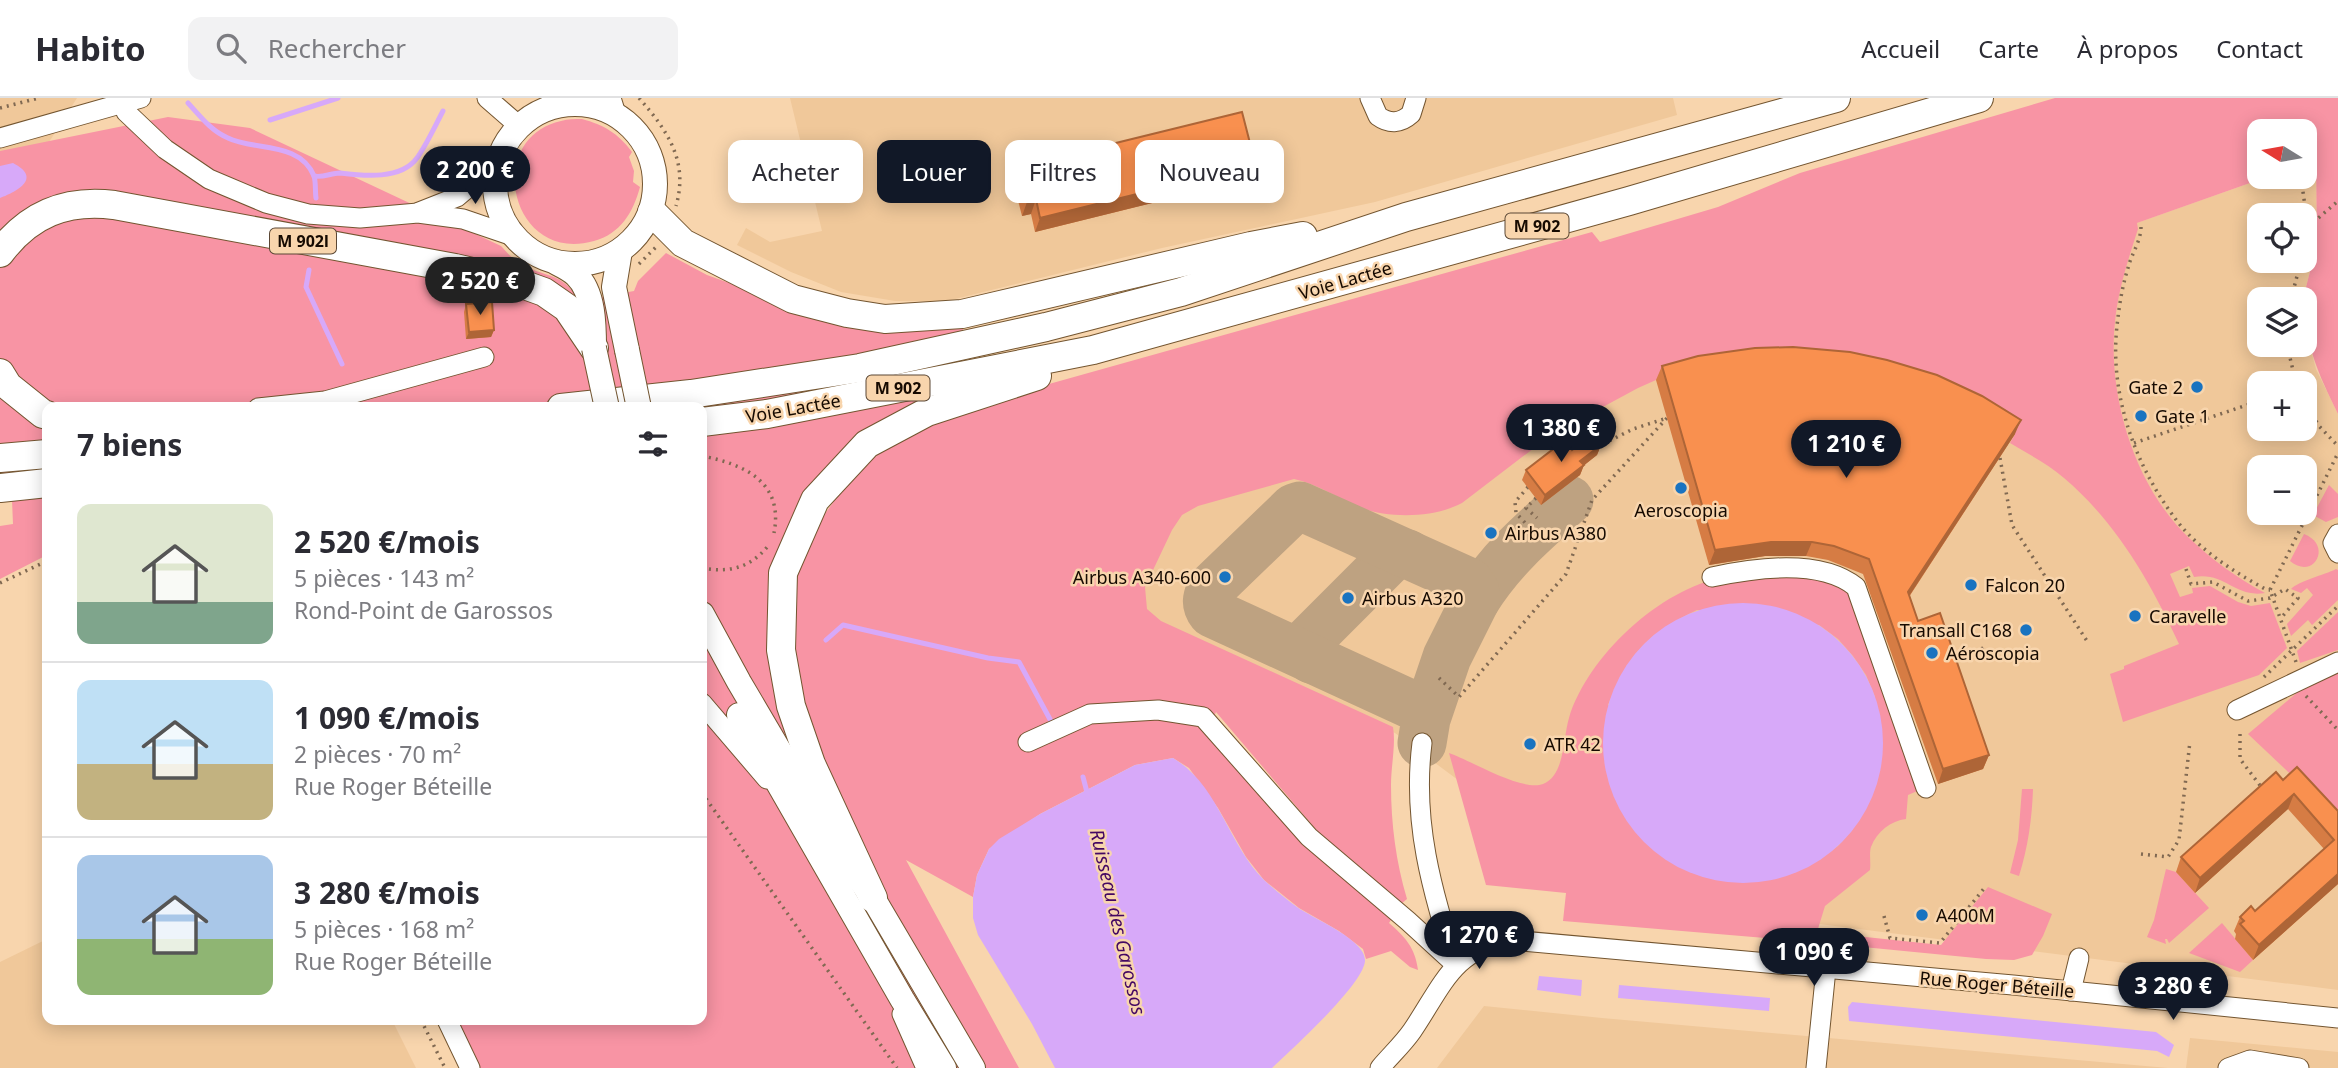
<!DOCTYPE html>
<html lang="fr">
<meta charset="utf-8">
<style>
body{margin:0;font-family:"Noto Sans",sans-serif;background:#f2f2f3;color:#2b2b33;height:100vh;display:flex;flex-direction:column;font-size:26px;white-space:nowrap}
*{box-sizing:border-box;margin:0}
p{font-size:23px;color:#7c7c81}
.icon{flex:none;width:38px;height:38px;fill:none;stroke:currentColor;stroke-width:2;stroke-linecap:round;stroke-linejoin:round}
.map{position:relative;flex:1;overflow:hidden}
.sheet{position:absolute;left:42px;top:304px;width:665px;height:623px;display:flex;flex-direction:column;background:#fff;border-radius:14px;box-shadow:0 4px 18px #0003}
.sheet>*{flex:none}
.guide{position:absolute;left:728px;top:42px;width:665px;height:63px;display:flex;gap:14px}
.needle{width:46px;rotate:281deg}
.buttons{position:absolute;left:2247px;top:21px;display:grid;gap:14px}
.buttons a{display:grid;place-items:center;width:70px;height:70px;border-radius:14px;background:#fff;box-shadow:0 4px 18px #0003;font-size:35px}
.price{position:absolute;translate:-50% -60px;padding:0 16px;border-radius:24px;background:#111827;color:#fff;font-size:23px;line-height:46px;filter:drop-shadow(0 2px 4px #0008)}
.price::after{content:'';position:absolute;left:50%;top:42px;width:21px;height:16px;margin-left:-10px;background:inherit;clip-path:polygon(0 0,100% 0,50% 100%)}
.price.current{background:#222;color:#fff}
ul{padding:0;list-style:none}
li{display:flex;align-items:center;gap:21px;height:175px;padding:0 35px}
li+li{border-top:2px solid #e1e1e2}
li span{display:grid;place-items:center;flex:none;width:196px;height:140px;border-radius:14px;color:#555}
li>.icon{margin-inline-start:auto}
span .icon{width:84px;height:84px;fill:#fffc;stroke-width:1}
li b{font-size:30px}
h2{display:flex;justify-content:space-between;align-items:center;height:84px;padding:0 35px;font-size:30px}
.tag{padding:0 24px;border-radius:14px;background:#fff;box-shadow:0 4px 18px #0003;font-size:24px;line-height:63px}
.tag.current{background:#111827;color:#fff}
header{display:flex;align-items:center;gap:42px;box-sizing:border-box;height:98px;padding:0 35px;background:#fff;border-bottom:2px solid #e1e1e2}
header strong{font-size:33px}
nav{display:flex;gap:38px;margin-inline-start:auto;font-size:24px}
.search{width:490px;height:63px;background:#f2f2f3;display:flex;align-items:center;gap:18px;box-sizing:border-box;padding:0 24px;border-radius:14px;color:#7c7c81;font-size:26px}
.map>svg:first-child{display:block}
.built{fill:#f0c89a;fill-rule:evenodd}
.green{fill:#f894a4;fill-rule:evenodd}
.water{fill:#d7a9f9}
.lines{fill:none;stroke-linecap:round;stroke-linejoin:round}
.stream{stroke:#d7a9f9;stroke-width:5}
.taxiway{stroke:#bea281;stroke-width:49}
.minor-casing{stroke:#735530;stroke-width:21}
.major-casing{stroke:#735530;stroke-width:26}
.highway-casing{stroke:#735530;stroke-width:30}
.path{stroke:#806952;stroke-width:3.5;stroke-dasharray:2 5;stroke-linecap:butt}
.minor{stroke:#fff;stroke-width:19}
.major{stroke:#fff;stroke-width:24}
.highway{stroke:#fff;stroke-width:28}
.major-bridge-casing{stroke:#735530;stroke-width:26;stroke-linecap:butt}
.major-bridge{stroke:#fff;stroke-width:24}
.wall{fill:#d67c44}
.shaded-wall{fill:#ae6537}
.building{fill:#f9904f;stroke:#ae6537;stroke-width:2}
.poi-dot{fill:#1973c0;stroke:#f8d5ad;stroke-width:2.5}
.labels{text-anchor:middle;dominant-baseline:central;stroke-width:5;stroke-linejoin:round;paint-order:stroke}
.shield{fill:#f8d5ad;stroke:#5a4735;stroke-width:2}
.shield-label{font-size:16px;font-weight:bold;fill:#160a01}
.street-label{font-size:18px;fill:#160a01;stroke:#f8d5ad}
.poi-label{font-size:18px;fill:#160a01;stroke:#f8d5ad;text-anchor:start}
.water-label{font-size:19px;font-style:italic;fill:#440762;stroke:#f8d5ad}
</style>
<header>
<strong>Habito</strong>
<div class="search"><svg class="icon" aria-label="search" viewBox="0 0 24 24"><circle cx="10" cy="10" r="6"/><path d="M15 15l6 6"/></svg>Rechercher</div>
<nav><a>Accueil</a><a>Carte</a><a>À propos</a><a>Contact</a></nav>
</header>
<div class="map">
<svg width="2338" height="970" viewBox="0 0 2338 970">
<rect width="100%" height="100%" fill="#f8d5ad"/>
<g class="built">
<polygon points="0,0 77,0 0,121"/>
<polygon points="790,0 1673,0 1677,17 1375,104 1162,150 947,203 895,203 841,194 791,174 737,147 746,130 770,144 822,133"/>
<path d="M2316,61L2317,146L2303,201H2259V247H2305V230L2316,271L2338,316V892L1616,800L1395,635L1143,515L1145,479L1179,403L2046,157L2267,79H2305V65ZM2259,117H2305V163H2259ZM2259,285H2305V331H2259ZM2259,369H2305V415H2259Z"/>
<polygon points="47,841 47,922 392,922 416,970 0,970 0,864"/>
<polygon points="1484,908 1602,920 2168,970 1437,970"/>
<polygon points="2190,940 2338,954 2338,970 2186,970"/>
</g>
<g class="green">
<path d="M2055,0H2338V316C2318,274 2305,249 2305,201H2303L2317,146L2316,62L2305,65V33H2259V79H2267L2137,125L2138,131C2128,162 2118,192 2115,224C2107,296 2134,387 2188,439C2211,461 2237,480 2265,495C2234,500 2226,474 2194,479L2189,468L2170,476L2180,499L2193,495L2192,490L2210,488L2238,504L2251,508L2270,505L2287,550L2259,577L2123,624L2110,576L2124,571V568L2179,546C2151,485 2116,424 2064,380C2048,366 2028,356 2010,345L2015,336L1693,273L1656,282L1638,290L1551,337L1462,405C1434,420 1389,421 1359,409C1337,400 1318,386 1294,381L1198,408L1182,417L1172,432L1145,489L1147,511L1161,523L1393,629C1396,646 1391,668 1391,687C1391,726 1396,764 1407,801L1401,806L1319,735L1216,614L1211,625L1311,739L1396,814L1389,825C1405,839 1415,849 1418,872L1410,869L1391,853L1366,861L1363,851L1339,833L1299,810L1264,782L1246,759L1218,710L1189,670L1173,660L1135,667L1040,716L989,751L977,777L973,799L906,762L1019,970H477L453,922H702V310H47V457L0,481V428L13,426L12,402L0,386V53L168,19L250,30L501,148C506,153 511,160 518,164C544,181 562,172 579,203L634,193L638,183L666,155L707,177L826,220L963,225V232L920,306L830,378L821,421L857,372L898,339L963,310L1592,134L1600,144L1718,109L1800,75Z"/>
<path d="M582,21C604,27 618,35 632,54L629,59L634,73L633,84L640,89C633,115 620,136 594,143C510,167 483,40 561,23C568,21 575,21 582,21Z"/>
<polygon points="2329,387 2338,396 2338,419 2326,424 2313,417"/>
<path d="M2304,436C2333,447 2314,483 2290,463Z"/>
<path d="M2336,471L2338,472V502L2312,527L2308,522L2291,538L2287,526L2313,497L2307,490L2301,495L2291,491C2299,483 2324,477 2336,471Z"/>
<path d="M1820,478L1854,495L1922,691L1908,697L1906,721C1891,723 1877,733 1871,749C1869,755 1871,765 1870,772L1825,808L1814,844L1563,823L1566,795L1486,787L1449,655C1472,663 1522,694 1543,686C1565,678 1563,639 1569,620C1588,558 1660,491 1724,479C1752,475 1791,479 1820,478ZM1697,512L1819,527L1838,541L1853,558L1866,577L1875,599L1853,731L1838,748L1819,762L1608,607C1630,554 1646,537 1697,512Z"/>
<polygon points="2338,514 2338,552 2300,565 2297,553"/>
<polygon points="2338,560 2338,721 2248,636"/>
<path d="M2022,691H2033C2032,721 2028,749 2019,778L2010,775L2018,742Z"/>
<polygon points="2166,771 2176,774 2209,810 2169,845 2167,841 2165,841 2166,846 2147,839 2154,822"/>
<polygon points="1988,789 2052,816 2043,838 2032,857 2014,862 1986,861 1822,845 1828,835 1941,847"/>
<polygon points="2222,825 2253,862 2240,874 2189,855"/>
</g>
<g class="water">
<path d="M13,65C42,80 18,93 0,100V68Z"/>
<circle cx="1743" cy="645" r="140"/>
<path d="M1173,660C1218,686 1228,746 1264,782C1274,791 1286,801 1297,809C1312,820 1367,842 1365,863C1363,887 1291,952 1272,970H1055L1032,926L978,837L973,820V799L977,777L989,751L999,741L1040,716L1135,667Z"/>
<polygon points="1539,878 1582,882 1581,898 1537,892"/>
<polygon points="1619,887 1770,900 1769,913 1618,900"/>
<polygon points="1852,904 2156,934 2174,947 2169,959 2157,953 1849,923 1848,909"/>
</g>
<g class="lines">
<g class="stream">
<path d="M188,5C200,18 211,33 228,40C254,53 300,43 314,78C316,84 315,94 316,100"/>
<polyline points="270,22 338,0"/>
<path d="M314,78C323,80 331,75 340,75C364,78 401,82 417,60C427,46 435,28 443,13"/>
<polyline points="309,172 306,189 342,266"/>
<polyline points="826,542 843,527 988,560 1019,564 1052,625"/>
<polyline points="1083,679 1088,698"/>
</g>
<g class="taxiway">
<path d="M1475,503C1500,462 1534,433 1569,402"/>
<polyline points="1311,561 1306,554 1309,542 1391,460 1396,457 1408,456"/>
<path d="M1422,645L1426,621L1421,611L1212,515C1205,506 1207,500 1211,490L1294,410L1300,408L1469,484L1475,493V503L1447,559L1426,621"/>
</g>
<defs>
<g id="minor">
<polyline points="487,0 518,27"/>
<polyline points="611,0 616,16"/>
<path d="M1370,0L1378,18C1389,26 1400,26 1411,16L1416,0"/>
<polyline points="123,5 126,14 165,51 209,81 266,105 308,116 360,120 418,115 463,121 513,138"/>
<polyline points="0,40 141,0"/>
<polyline points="419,114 457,99 497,65"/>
<polyline points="258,310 325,303 484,259"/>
<polyline points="2338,436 2333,445 2338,455"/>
<path d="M1712,479C1754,470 1820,460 1856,489L1926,690"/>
<polyline points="702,605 767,681"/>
<polyline points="2237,612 2338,564"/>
<polyline points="1028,644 1090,616 1158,612 1203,619 1309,739 1408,823 1455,866"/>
<path d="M1422,645C1412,725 1432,791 1455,866"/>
<polyline points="2071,893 2079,860"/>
<polyline points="902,916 926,970"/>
<polyline points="447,922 470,970"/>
<path d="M1380,970C1390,958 1403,946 1412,933C1442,889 1453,850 1511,842L2013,887L2338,920"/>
<polyline points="1816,970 1826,871"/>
<polyline points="2228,970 2250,962 2299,970"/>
</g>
<g id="major">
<circle cx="575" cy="86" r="80"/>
<polyline points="620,153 614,189 627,252"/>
<path d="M557,165C563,168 571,172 576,177C594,194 594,227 594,250"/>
<polyline points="702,516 739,584 833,744 873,800 973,970"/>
<polyline points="739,617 902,901 944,970"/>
</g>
<g id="highway">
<polyline points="652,114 683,145 793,201 847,215 885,221 962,216 1251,148 1303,138"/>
<path d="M0,155C29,116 66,101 114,107L455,170L519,185L544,194L567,210L594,250"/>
<polyline points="0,275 8,288 43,316 47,317"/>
<polyline points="561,310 691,296 860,270 1046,229 1181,194 1406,119 1836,0"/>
<polyline points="702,324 767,316 1093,252 1629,103 1979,0"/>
<polyline points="0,360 47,356"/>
<polyline points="0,390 47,385"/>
<polyline points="873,800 811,666 791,608 781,552 783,475 815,402 867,346 927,314 1037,278"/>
</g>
</defs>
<use href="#minor" class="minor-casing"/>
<use href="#major" class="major-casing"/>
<use href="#highway" class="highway-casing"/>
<g class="path">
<path d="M639,0C667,32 689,63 676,108"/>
<polyline points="0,10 39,0"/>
<polyline points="2301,80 2308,129 2305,145"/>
<path d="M2141,129C2141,143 2131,157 2128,170C2122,189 2119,209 2117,228C2109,299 2137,373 2181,428C2204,455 2236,475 2267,492H2270"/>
<polyline points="2308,129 2338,103"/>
<polyline points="639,166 656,149"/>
<polyline points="2291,201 2301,163"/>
<polyline points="2287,247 2296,285"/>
<polyline points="2305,305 2319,328 2338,348"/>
<polyline points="2134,345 2259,303"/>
<polyline points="1597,349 1633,331 1667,320"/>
<path d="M702,358C744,366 784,384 774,435"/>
<polyline points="2000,360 2012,427 2087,543"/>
<polyline points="1528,389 1515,404 1516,415 1529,429"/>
<polyline points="1536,400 1526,410 1537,420"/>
<path d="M702,470C729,475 750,470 768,448"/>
<polyline points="2186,471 2191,486 2213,484 2248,503 2270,500 2285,491 2298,500 2281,520"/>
<polyline points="0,485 47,463"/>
<polyline points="1976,555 1984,549"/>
<polyline points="2296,564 2270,492 2338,355"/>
<polyline points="2264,579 2338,508"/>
<polyline points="1439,580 1459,599 1566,476 1592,402 1667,320"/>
<polyline points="2306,598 2338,632"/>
<polyline points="2240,636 2240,661 2262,690"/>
<polyline points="702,695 897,970"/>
<polyline points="2141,756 2168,759 2179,742 2190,643"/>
<polyline points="1884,818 1890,840 1940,845 1986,788"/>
<polyline points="421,922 445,970"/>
</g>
<use href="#minor" class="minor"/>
<use href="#major" class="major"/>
<use href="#highway" class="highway"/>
<defs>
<g id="major-bridge">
<polyline points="594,250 607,310"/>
<polyline points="627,252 639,310"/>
</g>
</defs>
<use href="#major-bridge" class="major-bridge-casing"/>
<use href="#major-bridge" class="major-bridge"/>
</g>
<g class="wall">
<polygon points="1251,49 1245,63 1246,69 1241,83 1035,134 1031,116 1022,118 1013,83 1018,69"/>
<polygon points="466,206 494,232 491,239 466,241 464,214"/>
<polygon points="1662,268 2015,336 1909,499 1918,523 1989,657 1983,671 1938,686 1863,476 1828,462 1806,458 1765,458 1709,467 1656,282"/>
<polygon points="1601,347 1597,357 1584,367 1580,377 1541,407 1522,382 1526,372 1572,352"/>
<polygon points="2283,682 2338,713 2338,786 2253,862 2235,841 2236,836 2234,833 2240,819 2255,813 2324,751 2288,711 2195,795 2176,774 2181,759"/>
</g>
<g class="shaded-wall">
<polygon points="1251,49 1246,63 1237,65 1242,51"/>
<polygon points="1246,69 1241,83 1035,134 1040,120"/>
<polygon points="1036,101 1031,116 1022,118 1027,104"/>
<polygon points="494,232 491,239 466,241 469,234"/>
<polygon points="2021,322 2015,336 1902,509 1908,494"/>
<polygon points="1601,347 1597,357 1577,373 1580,363"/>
<polygon points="1584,367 1580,377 1541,407 1545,397"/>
<polygon points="1771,444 1812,444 1806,458 1765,458 1709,467 1715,452"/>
<polygon points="1989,657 1983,671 1938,686 1943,671"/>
<polygon points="2294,696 2288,711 2195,795 2200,780"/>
<polygon points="2338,776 2338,786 2253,862 2259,847"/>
</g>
<g class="building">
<polygon points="1242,14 1251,49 1242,51 1246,69 1040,120 1036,101 1027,104 1018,69"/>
<polygon points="492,204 494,232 469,234 466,206"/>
<polygon points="1793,249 1850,254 1887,262 1937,277 1982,298 2021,322 1908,494 1918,523 1940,515 1989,657 1943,671 1869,461 1834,448 1812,444 1771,444 1715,452 1662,268 1698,258 1755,250"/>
<polygon points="1592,336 1601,347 1580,363 1584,367 1545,397 1526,372 1565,342 1572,352"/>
<polygon points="2297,669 2338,713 2338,776 2259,847 2240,826 2244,823 2240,819 2251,808 2255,813 2334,742 2294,696 2200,780 2181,759 2276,674 2283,682"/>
</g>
<g class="poi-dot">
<circle cx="2197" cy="289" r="7"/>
<circle cx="2141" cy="318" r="7"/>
<circle cx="1681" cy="390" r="7"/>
<circle cx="1491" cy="435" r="7"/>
<circle cx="1225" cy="479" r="7"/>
<circle cx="1971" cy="487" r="7"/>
<circle cx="1348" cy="500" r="7"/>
<circle cx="2135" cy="518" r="7"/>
<circle cx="2026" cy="532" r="7"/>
<circle cx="1932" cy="555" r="7"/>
<circle cx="1530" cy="646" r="7"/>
<circle cx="1922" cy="817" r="7"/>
</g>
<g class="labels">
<g class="shield">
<rect x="1505.5" y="115.5" width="63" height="25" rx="5"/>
<rect x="270" y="130.5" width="66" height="25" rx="5"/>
<rect x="866.5" y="277.5" width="63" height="25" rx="5"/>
</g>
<g class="shield-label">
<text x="1537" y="128">M 902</text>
<text x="303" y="143">M 902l</text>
<text x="898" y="290">M 902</text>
</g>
<g class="street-label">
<text transform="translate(1345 182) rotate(-16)">Voie Lactée</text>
<text transform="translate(793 310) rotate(-10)">Voie Lactée</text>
<text transform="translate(1997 886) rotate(5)">Rue Roger Béteille</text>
</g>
<g class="poi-label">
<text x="2183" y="289" text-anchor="end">Gate 2</text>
<text x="2155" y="318">Gate 1</text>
<text x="1681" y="412" text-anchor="middle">Aeroscopia</text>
<text x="1505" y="435">Airbus A380</text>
<text x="1211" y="479" text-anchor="end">Airbus A340-600</text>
<text x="1985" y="487">Falcon 20</text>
<text x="1362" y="500">Airbus A320</text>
<text x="2149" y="518">Caravelle</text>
<text x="2012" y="532" text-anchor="end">Transall C168</text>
<text x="1946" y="555">Aéroscopia</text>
<text x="1544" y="646">ATR 42</text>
<text x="1936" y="817">A400M</text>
</g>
<g class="water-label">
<text transform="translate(1118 824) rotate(77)">Ruisseau des Garossos</text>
</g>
</g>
</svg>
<div class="buttons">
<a><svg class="needle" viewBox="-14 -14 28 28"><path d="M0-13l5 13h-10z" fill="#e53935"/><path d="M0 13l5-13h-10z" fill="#7c7c81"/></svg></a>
<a><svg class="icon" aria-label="locate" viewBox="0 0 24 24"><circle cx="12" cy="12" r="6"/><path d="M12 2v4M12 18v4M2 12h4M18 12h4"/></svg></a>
<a><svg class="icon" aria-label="layers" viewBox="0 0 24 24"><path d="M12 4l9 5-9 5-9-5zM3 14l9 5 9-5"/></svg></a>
<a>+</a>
<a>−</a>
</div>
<b class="price" style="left:475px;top:108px">2 200 €</b>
<b class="price current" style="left:480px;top:219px">2 520 €</b>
<b class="price" style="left:1561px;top:366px">1 380 €</b>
<b class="price" style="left:1846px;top:382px">1 210 €</b>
<b class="price" style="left:1479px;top:873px">1 270 €</b>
<b class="price" style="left:1814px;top:890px">1 090 €</b>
<b class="price" style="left:2173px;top:924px">3 280 €</b>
<div class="guide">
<a class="tag">Acheter</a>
<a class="tag current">Louer</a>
<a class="tag">Filtres</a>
<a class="tag">Nouveau</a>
</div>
<section class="sheet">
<h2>7 biens<svg class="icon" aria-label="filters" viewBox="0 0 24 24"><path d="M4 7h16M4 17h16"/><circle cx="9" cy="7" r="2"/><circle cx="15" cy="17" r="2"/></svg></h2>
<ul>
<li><span style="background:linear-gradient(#dfe7d0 70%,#7fa58c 0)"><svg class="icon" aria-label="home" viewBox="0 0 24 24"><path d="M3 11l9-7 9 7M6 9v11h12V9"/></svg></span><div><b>2 520 €/mois</b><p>5 pièces · 143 m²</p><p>Rond-Point de Garossos</p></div></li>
<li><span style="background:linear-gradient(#bfe0f5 60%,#c2b280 0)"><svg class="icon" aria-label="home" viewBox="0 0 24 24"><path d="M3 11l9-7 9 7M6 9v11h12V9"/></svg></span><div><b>1 090 €/mois</b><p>2 pièces · 70 m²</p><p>Rue Roger Béteille</p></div></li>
<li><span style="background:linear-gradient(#a9c7e8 60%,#8fb573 0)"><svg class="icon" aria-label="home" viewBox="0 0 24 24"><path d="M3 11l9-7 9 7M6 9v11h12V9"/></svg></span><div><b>3 280 €/mois</b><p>5 pièces · 168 m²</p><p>Rue Roger Béteille</p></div></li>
</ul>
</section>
</div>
